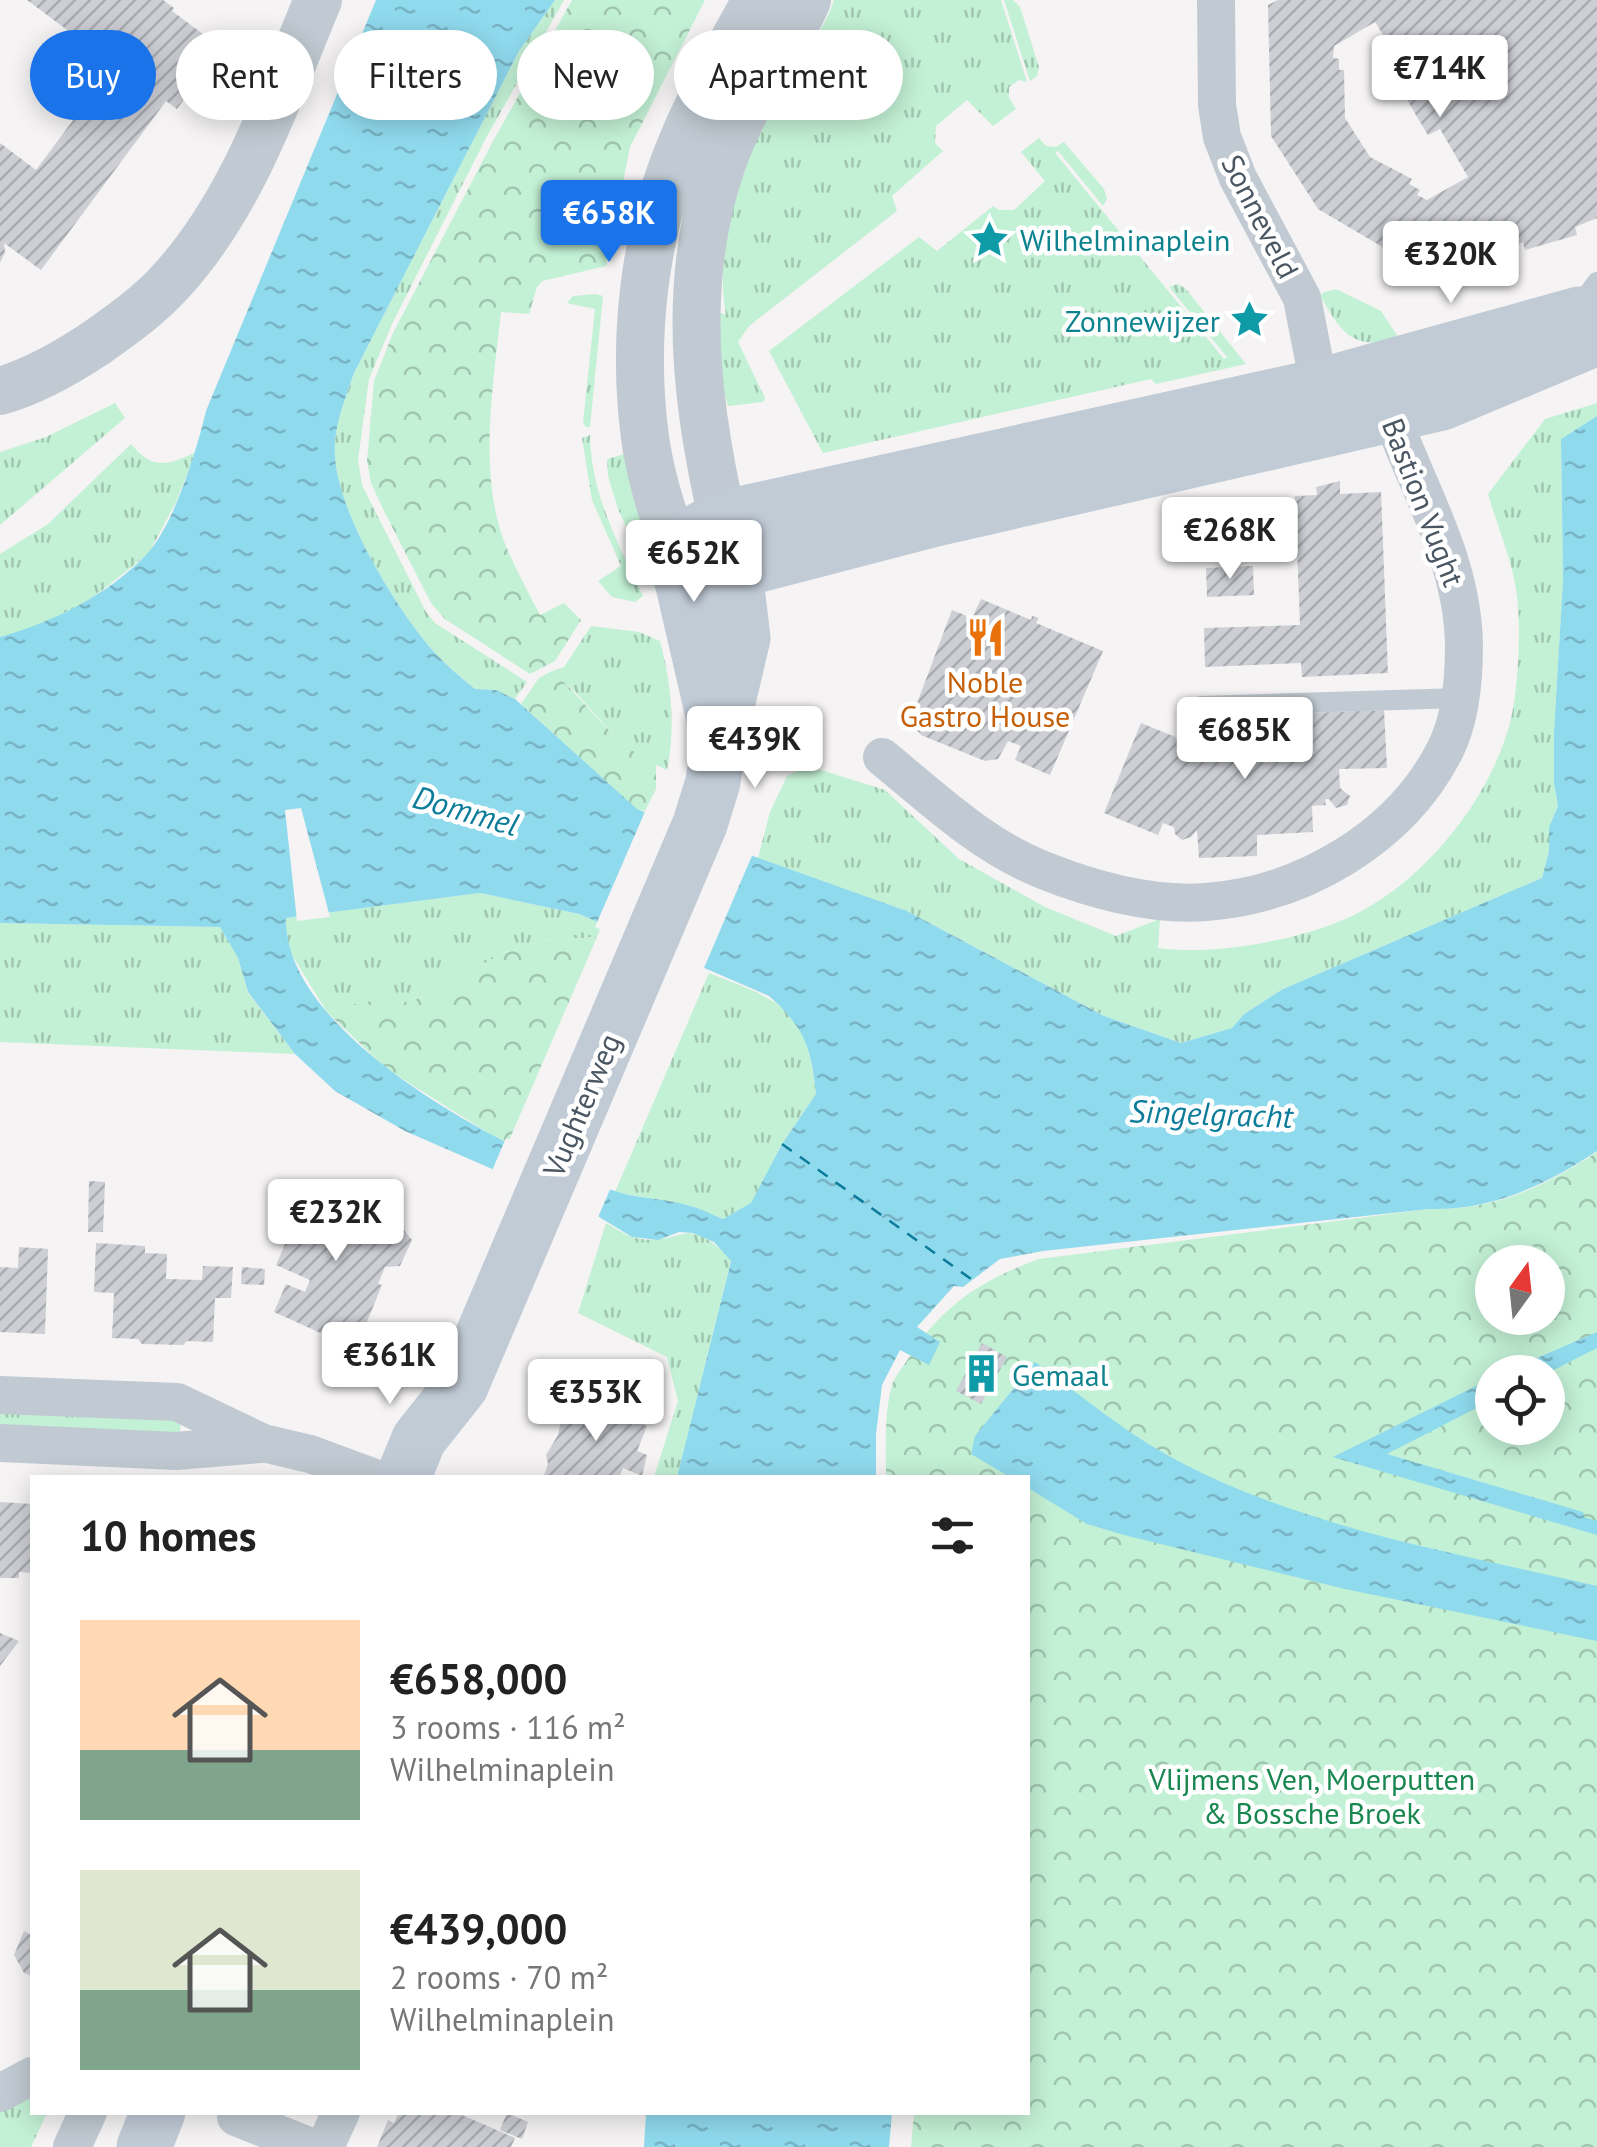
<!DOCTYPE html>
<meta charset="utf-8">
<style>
body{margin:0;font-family:"PT Sans",sans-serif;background:#f2f2f2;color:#222;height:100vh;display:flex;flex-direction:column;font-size:38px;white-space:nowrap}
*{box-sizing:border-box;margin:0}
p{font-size:32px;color:#767676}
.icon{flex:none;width:55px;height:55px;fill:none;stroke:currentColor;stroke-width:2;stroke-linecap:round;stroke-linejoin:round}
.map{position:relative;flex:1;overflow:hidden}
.panel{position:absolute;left:30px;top:1475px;width:1000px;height:640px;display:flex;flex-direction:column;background:#fff;border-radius:0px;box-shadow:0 5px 25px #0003}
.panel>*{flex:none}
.banner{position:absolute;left:30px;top:30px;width:1000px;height:90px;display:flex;gap:20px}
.needle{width:65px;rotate:15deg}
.tools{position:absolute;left:1475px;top:1245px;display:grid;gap:20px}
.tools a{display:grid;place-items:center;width:90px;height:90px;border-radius:50%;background:#fff;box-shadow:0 5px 25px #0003;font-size:50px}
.price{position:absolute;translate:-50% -85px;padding:0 22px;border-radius:10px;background:#fff;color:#222;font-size:32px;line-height:65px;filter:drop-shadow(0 2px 5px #0008)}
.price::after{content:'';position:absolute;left:50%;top:60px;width:30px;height:22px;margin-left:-15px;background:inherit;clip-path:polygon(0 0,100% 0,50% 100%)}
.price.current{background:#1a73e8;color:#fff}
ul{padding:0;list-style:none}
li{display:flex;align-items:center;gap:30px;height:250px;padding:0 50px}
li span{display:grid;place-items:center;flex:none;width:280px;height:200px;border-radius:0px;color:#555}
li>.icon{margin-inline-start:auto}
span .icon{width:120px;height:120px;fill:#fffc;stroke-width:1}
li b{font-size:42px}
h2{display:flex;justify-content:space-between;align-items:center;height:120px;padding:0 50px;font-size:42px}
.chip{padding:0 35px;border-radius:45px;background:#fff;box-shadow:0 5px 25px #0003;font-size:35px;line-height:90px}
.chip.current{background:#1a73e8;color:#fff}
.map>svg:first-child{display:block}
.grass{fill:url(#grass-tufts)}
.forest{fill:url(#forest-crowns);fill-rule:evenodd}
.water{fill:url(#water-ripples);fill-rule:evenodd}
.pier{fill:#f5f3f3}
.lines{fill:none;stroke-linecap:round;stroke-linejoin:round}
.ferry{stroke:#0c7c9b;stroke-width:2.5;stroke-dasharray:12 10;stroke-linecap:butt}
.building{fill:url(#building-hatch);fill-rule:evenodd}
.service{stroke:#c1cad2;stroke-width:20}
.minor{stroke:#c1cad2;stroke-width:38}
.tertiary{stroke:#c1cad2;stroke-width:48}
.secondary{stroke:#c1cbd6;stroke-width:55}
.labels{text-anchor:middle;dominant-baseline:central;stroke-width:9;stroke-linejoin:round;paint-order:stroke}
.street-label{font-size:30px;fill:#4a5661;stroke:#fff}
.culture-label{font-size:30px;fill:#0d838f;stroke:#fff;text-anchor:start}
.food-label{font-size:30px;fill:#c56008;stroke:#fff}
.park-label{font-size:30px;fill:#17864f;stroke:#fff}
.water-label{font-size:32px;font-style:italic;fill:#0c7c9b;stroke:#fff}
</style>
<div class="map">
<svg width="1597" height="2147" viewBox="0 0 1597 2147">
<defs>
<pattern id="grass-tufts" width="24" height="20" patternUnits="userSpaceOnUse" patternTransform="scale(2.5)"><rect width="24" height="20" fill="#c3f1d5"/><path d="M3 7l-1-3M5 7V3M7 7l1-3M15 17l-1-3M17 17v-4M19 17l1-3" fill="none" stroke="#a0c6b0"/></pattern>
<pattern id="forest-crowns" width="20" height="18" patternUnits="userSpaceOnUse" patternTransform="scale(2.5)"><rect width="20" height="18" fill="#c3f1d5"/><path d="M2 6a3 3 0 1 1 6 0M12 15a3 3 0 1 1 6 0" fill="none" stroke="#a0c6b0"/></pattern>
<pattern id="water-ripples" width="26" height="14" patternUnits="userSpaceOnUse" patternTransform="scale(2.5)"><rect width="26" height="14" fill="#90daee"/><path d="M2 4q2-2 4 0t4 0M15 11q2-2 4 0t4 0" fill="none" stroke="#78b4c4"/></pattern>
<pattern id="building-hatch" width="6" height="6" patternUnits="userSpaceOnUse" patternTransform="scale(2.5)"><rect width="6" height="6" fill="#cdcfd5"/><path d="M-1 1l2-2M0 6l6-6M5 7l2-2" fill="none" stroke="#a8abb0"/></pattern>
</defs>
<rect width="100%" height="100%" fill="#f5f3f3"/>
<g class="grass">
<path d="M555,0H564L486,138L392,324L369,379L358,460L362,485L426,612L435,623L527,682L515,699L496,690L475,689C462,677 447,666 435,653C397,611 337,512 335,455C333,427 345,400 354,373L519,51Z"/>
<path d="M834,0H1001L1027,82L1019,80L1009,87V98L1016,109L993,126L967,100L936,126L935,143L943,151L892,196L897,211L749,326L738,342L765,398L763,402L728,406L721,382L712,309L726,315C712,240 746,151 784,87C800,58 824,32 834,0Z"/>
<polygon points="1004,0 1013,0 1020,7 1039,67 1037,76 1030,81"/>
<polygon points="1039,138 1046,146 1056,147 1064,142 1104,189 1107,199 1103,206 1058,151 1055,153 1224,359 1227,357 1169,287 1177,284 1185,288 1246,364 1156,384 1151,379 823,453 769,351 919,237 937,251 993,206 999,210 1014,210 1045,181 1021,152"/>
<path d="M1336,289L1381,311L1400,340C1353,349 1343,336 1321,297L1322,293Z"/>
<polygon points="596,294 603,296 590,427 586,427 583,423 595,309 567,303 573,296"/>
<polygon points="115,403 125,418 0,525 0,452 46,437"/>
<path d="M1597,403V416L1561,439L1563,580L1554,731V783L1558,806L1549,827V851L1542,878L1283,989L1244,1014L1232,1028L1181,1043L1104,1016L907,911L758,858L770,812L787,776L808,766L885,790L959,859L1045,907L1116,936L1160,919L1158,948C1212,956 1303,940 1352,916C1430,879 1505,782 1515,696C1519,663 1521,622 1516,589C1511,558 1497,525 1488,494L1545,419Z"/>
<path d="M590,435C591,495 618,543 643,596L635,602L612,597L598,581L621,566L592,500L582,438Z"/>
<path d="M131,444C153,471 168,465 196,452L176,502L149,553L90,600L35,627L0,637V554L48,524Z"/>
<polygon points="625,454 665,610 618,509 608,476 607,459"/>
<path d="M591,626L639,632L660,641C671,682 676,728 667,770L630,753L576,693L552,671L564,667Z"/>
<polygon points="480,893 579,914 602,924 597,937 542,941 508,951 415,1000 395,1004 366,1001 327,1012 287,947 285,918"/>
<polygon points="0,923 220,927 238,958 248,993 295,1054 0,1042"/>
<path d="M709,973C783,1002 807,1008 816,1094L782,1144L752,1203L723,1219L687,1205L615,1192Z"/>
<path d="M606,1223C615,1228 625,1235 635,1238C682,1248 684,1210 731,1260L677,1477H654L678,1401L667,1357L578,1313Z"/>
<polygon points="0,1408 181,1417 180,1435 0,1430"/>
<polygon points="32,2090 32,2112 47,2113 31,2147 0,2147 0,2109"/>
</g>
<g class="forest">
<path d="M572,0H705L630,147L606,266L542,281L537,287L529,314L501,312C493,385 478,474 505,544C515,568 528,592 540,615L564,603L581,620L555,661L530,674L445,619L431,603L382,507L371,483L367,461L374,381L393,333L492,143Z"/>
<path d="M552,671C588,703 614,745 656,765V789L645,811L636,809L521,704L539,678Z"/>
<polygon points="597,937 507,1145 387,1069 327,1012 366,1001 395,1004 415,1000 508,951 542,941"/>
<path d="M1597,1152V2147H911L914,2113L1028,2112V1478H886C886,1448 884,1414 892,1385C895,1376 903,1367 908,1359C941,1306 981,1280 1039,1259L1429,1209C1494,1211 1544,1187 1597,1152ZM1492,1262H1548V1318H1492ZM1492,1372H1548V1428H1492Z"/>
</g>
<g class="water">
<path d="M376,0H555L519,51L354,373C345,400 333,427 335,455C337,512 397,611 435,653C447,666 461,677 475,689L496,690L515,699L637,809L739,851L907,911L1104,1016L1181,1043L1232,1028L1244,1014L1283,989L1542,878L1549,851V827L1558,806L1554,783V731L1563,580L1561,439L1597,416V1151C1546,1185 1491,1211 1429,1209L1043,1251L1000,1259L963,1287L954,1286L917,1327L940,1342L929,1365L900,1350L882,1385L876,1434V1477H677L731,1261L714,1242L693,1233L679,1232L658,1240L632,1237L591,1212L405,1131L335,1091L295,1054L248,992L238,958L220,927L0,923V637C53,622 108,595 147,554C174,525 197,449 206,411ZM480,893L579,914L769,996C805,1028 811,1047 816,1094L782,1144L751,1203L723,1219C711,1214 699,1208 687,1205C663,1198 636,1199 612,1190C514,1154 283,1038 286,918Z"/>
<polygon points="1597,1332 1597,1348 1548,1373 1505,1372"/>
<path d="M1035,1362C1082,1396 1128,1435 1180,1462C1308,1529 1457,1553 1597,1586V1641L1345,1589L1124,1535L1087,1524L1028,1488V1478L1010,1477L971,1454L975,1436Z"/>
<polygon points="1492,1378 1492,1400 1387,1454 1583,1512 1584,1517 1597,1521 1597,1535 1333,1457"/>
<polygon points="646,2113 646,2112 892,2113 889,2147 644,2147"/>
</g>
<g class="pier">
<polygon points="647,807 754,851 701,975 595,927"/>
<polygon points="301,808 330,917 297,921 285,810"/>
<polygon points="506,1138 612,1185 596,1222 491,1173"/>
</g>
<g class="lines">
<polyline class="ferry" points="782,1144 971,1279"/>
</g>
<g class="building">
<polygon points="27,0 163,0 174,8 172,11 211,40 192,65 203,73 177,109 166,101 41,270 4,243 5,252 0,263 0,143 36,170 114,65"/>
<path d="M1278,0H1597V218L1575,227L1577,235L1525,250L1523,242L1483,261L1478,251L1430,275L1318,209L1271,136L1268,5ZM1375,22L1403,66L1392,73L1417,117L1428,135L1440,129L1468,177L1427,200L1417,195L1420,190L1409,184L1412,179L1370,157L1345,118L1344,70H1339V59L1333,58L1334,46Z"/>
<polygon points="1340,481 1340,494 1381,492 1388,673 1302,677 1301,663 1205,667 1204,628 1300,625 1295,496 1317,495 1316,487"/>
<polygon points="1253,566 1254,595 1207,597 1206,568"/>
<polygon points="981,599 1031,620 1032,616 1039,618 1036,623 1103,651 1050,775 1015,760 1021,746 1008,741 998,759 985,761 921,735 913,726 913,714 952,610 972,618"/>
<polygon points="1384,710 1387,768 1339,769 1340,788 1350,796 1347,805 1336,808 1329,799 1325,799 1326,805 1312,806 1313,832 1257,835 1257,856 1199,858 1197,830 1191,837 1182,840 1175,834 1174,827 1163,823 1158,835 1104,813 1141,723 1195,745 1188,762 1195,762 1252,758 1250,737 1307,735 1307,713"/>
<polygon points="89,1181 105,1182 103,1232 88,1232"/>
<polygon points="305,1186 323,1193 331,1190 343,1195 346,1203 366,1212 367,1221 381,1218 403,1229 412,1240 400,1266 385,1267 378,1284 382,1285 356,1349 274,1312 286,1284 305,1292 310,1280 276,1265 292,1228 284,1218 297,1189"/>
<polygon points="96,1243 145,1246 145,1253 167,1254 166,1279 202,1280 203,1266 233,1267 231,1298 215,1298 213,1342 187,1341 183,1345 142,1344 138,1339 112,1338 114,1293 94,1292"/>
<polygon points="19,1247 48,1249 45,1334 0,1332 0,1267 18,1268"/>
<polygon points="242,1267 265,1269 264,1285 241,1284"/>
<polygon points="982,1343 1007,1357 981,1404 956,1391"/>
<polygon points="581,1395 617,1408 615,1412 647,1426 637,1451 647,1455 642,1476 623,1468 619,1478 543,1478 548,1464 546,1455 558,1435 561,1421 568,1417 577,1397"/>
<polygon points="0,1502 32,1504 32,1573 19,1572 19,1578 0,1578"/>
<polygon points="0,1633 19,1641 0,1666"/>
<polygon points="24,1931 32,1935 32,1976 24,1973 14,1955"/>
<polygon points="399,2112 455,2112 515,2138 511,2147 377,2147 388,2120 394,2123"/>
<polygon points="507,2113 528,2122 522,2139 500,2130"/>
</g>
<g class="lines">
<g class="service">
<polyline points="1575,312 1597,282"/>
<polyline points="1201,706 1461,698"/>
</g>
<g class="minor">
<polyline points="1216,0 1217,105 1222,137 1238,178 1302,298 1323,406"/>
<path d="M882,757C932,798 982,846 1043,870C1093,890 1152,906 1206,902C1303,895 1401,837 1445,750C1461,719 1464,680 1464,646C1463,554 1412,481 1384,395"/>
<polyline points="0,1395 177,1402 263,1443 310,1454 375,1478"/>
<polyline points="0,1443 176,1451 260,1444"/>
<polyline points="0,2093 32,2076"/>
<polyline points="236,2117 311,2147"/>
<polyline points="72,2147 88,2112"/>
<polyline points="325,2147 341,2112"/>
</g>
<g class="tertiary">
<path d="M756,0C731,48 702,93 682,143C644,233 632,340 645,437C650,477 664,516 676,555L694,565L735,571C701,436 675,298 722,163C735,127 753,93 773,60C784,41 799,21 807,0"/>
<path d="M0,391C35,381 66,363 96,343C123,324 151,304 173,279C244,200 278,96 318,0"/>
</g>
<g class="secondary">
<polyline points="716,728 676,555 703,528 722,518 1319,386 1579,314"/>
<polyline points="403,1478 419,1439 461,1386 700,824 713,782 719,740 743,638 735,571 936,519 1442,403 1597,338"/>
<polyline points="144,2147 158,2112"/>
</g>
</g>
<defs>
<symbol id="sight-bare" viewBox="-9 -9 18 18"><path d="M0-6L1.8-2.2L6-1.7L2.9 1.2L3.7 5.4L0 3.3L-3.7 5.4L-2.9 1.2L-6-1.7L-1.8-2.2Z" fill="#0f9aa8" stroke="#fff" stroke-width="2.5" paint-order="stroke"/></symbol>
<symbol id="restaurant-bare" viewBox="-9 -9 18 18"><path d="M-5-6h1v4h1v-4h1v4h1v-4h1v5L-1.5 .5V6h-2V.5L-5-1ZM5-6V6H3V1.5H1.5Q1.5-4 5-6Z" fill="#e8710a" stroke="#fff" stroke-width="2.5" paint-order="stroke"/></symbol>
<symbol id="building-bare" viewBox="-9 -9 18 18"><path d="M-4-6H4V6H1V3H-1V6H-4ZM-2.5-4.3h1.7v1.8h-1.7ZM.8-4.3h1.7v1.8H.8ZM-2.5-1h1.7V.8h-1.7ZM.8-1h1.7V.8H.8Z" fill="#0f9aa8" stroke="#fff" stroke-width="2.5" paint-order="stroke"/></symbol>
</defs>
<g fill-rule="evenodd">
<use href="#sight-bare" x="962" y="212" width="55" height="55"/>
<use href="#sight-bare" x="1222" y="292" width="55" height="55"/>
<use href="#restaurant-bare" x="958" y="610" width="55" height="55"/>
<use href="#building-bare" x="954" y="1346" width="55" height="55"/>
</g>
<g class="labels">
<g class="street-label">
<text transform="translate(1261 216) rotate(63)">Sonneveld</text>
<text transform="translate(1424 502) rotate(69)">Bastion Vught</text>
<text transform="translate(581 1105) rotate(-67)">Vughterweg</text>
</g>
<g class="culture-label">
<text x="1020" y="239">Wilhelminaplein</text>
<text x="1220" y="320" text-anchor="end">Zonnewijzer</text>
<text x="1012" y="1374">Gemaal</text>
</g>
<g class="food-label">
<text x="985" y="681">Noble<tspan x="985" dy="34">Gastro House</tspan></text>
</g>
<g class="park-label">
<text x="1312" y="1778">Vlijmens Ven, Moerputten<tspan x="1312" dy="34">&amp; Bossche Broek</tspan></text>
</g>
<g class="water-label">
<text transform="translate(466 810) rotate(16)">Dommel</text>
<text transform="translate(1211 1113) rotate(2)">Singelgracht</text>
</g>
</g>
</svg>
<div class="tools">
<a><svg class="needle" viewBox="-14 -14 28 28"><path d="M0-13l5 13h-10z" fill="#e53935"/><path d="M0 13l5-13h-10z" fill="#767676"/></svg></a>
<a><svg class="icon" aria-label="locate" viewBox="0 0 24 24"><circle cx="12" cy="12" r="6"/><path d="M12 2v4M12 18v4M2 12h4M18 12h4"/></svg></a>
</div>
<b class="price" style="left:1440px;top:120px">€714K</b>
<b class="price current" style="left:609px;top:265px">€658K</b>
<b class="price" style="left:1451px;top:306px">€320K</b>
<b class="price" style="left:1230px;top:582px">€268K</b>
<b class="price" style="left:694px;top:605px">€652K</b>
<b class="price" style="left:1245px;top:782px">€685K</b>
<b class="price" style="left:755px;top:791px">€439K</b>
<b class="price" style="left:336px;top:1264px">€232K</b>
<b class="price" style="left:390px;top:1407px">€361K</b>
<b class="price" style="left:596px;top:1444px">€353K</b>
<div class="banner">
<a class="chip current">Buy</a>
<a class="chip">Rent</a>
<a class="chip">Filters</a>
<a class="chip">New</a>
<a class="chip">Apartment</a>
</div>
<section class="panel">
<h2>10 homes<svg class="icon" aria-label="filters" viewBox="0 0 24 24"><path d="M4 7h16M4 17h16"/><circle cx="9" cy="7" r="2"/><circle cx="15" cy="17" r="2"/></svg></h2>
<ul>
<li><span style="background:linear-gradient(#ffd9b3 65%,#7fa58c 0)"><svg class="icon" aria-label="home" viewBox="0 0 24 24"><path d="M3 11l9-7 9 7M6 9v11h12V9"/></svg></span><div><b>€658,000</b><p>3 rooms · 116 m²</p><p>Wilhelminaplein</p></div></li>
<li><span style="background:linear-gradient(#dfe7d0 60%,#7fa58c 0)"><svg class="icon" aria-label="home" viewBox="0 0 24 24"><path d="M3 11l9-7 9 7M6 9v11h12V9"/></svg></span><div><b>€439,000</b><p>2 rooms · 70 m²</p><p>Wilhelminaplein</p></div></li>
</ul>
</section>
</div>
